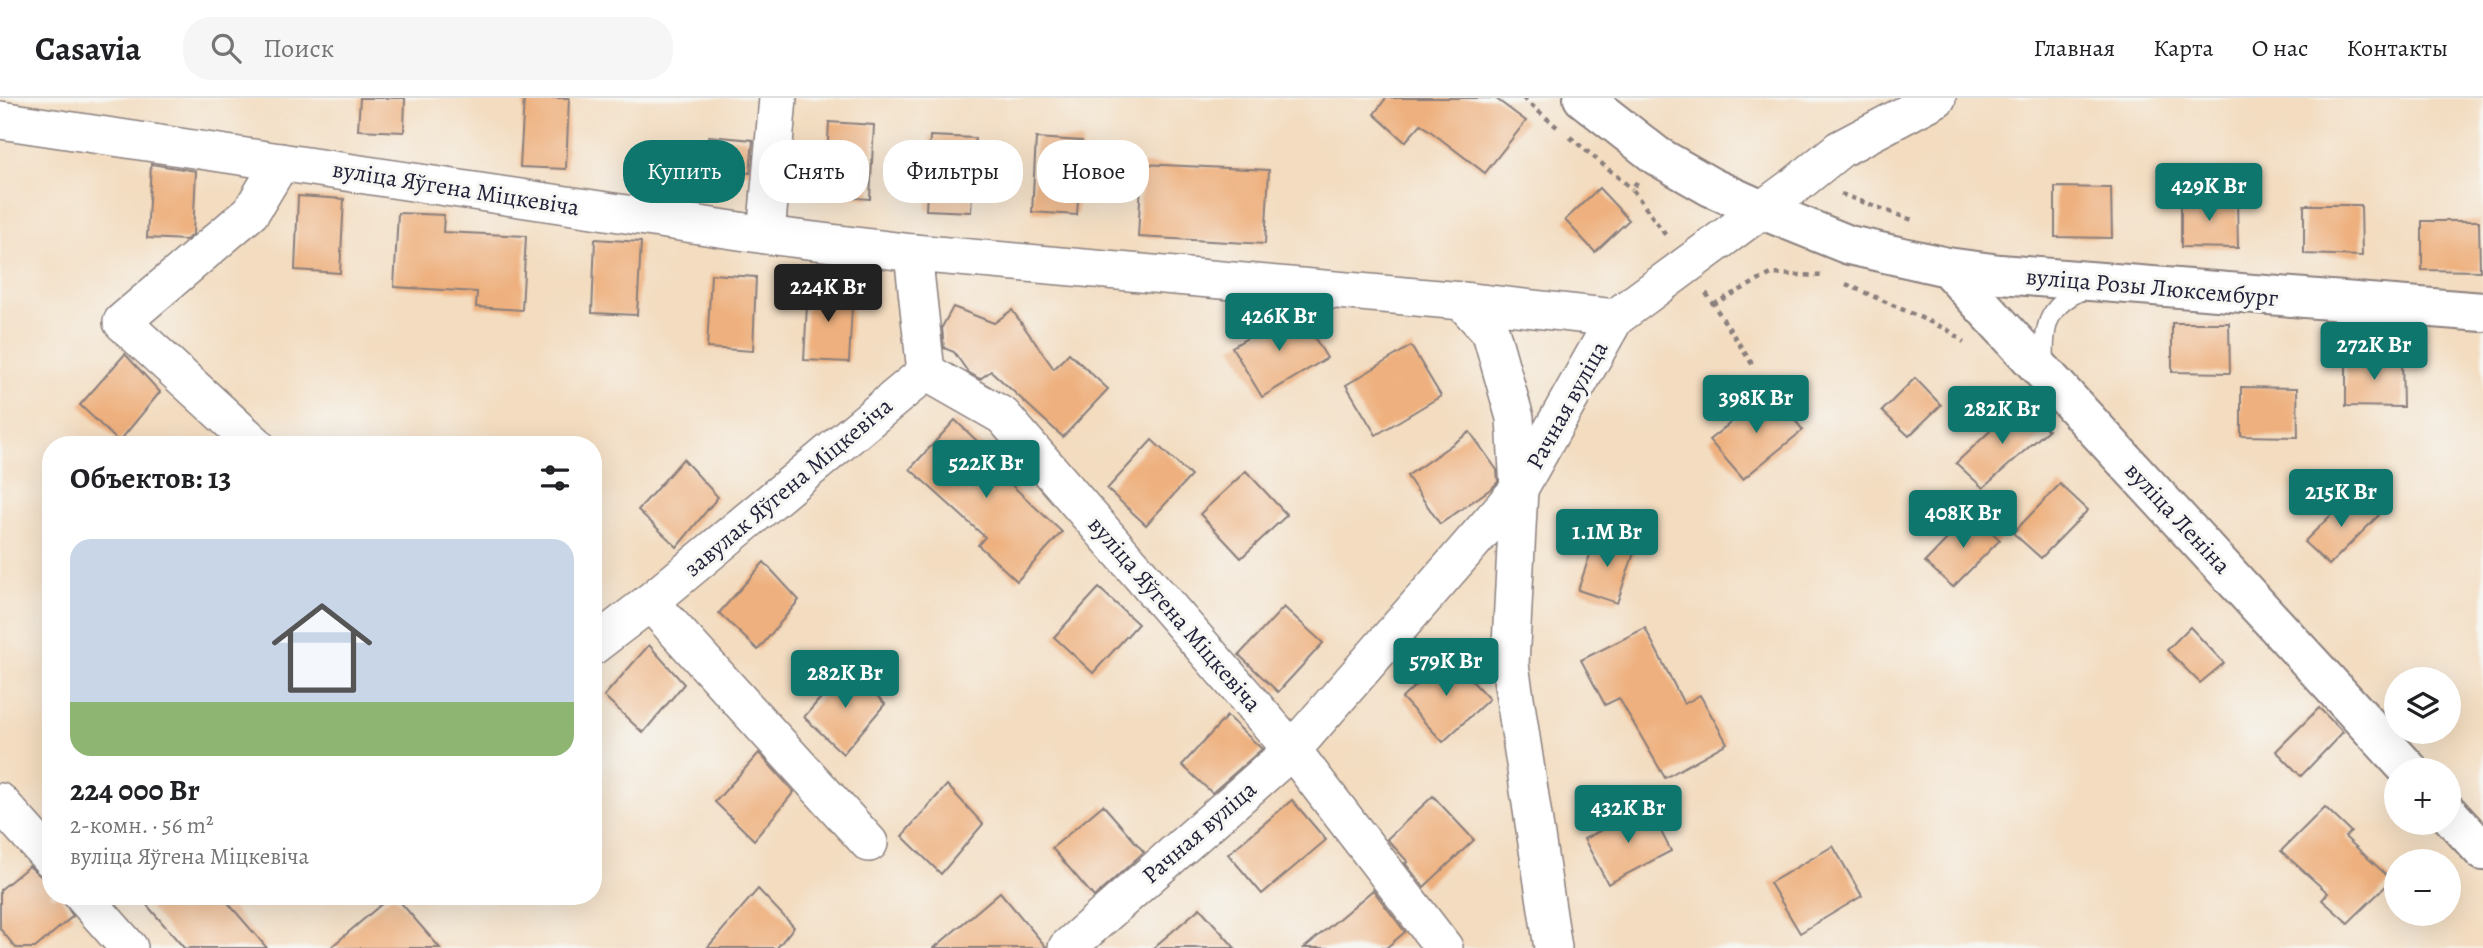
<!DOCTYPE html>
<html lang="ru">
<meta charset="utf-8">
<style>
body{margin:0;font-family:Alegreya,serif;background:#f6f6f6;color:#202124;height:100vh;display:flex;flex-direction:column;font-size:26px;white-space:nowrap}
*{box-sizing:border-box;margin:0}
p{font-size:23px;color:#757577}
.icon{flex:none;width:38px;height:38px;fill:none;stroke:currentColor;stroke-width:2;stroke-linecap:round;stroke-linejoin:round}
.map{position:relative;flex:1;overflow:hidden}
.details{position:absolute;left:42px;top:338px;width:560px;height:469px;display:flex;flex-direction:column;background:#fff;border-radius:28px;box-shadow:0 7px 28px #0002}
.details>*{flex:none}
.guide{position:absolute;left:623px;top:42px;width:665px;height:63px;display:flex;gap:14px}
.buttons{position:absolute;left:2384px;top:569px;display:grid;gap:14px}
.buttons a{display:grid;place-items:center;width:77px;height:77px;border-radius:50%;background:#fff;box-shadow:0 7px 28px #0002;font-size:35px}
.price{position:absolute;translate:-50% -60px;padding:0 16px;border-radius:7px;background:#0f766e;color:#fff;font-size:23px;line-height:46px;filter:drop-shadow(0 2px 4px #0008)}
.price::after{content:'';position:absolute;left:50%;top:42px;width:21px;height:16px;margin-left:-10px;background:inherit;clip-path:polygon(0 0,100% 0,50% 100%)}
.price.active{background:#222;color:#fff}
ul{padding:0;list-style:none}
li{display:grid;align-content:center;gap:14px;height:371px;padding:0 28px}
li+li{border-top:2px solid #e0e0e0}
li span{display:grid;place-items:center;height:217px;border-radius:21px;color:#555}
li>.icon{margin-inline-start:auto}
span .icon{width:126px;height:126px;fill:#fffc;stroke-width:1}
li b{font-size:30px}
h2{display:flex;justify-content:space-between;align-items:center;height:84px;padding:0 28px;font-size:30px}
.pill{padding:0 24px;border-radius:28px;background:#fff;box-shadow:0 7px 28px #0002;font-size:24px;line-height:63px}
.pill.active{background:#0f766e;color:#fff}
header{display:flex;align-items:center;gap:42px;box-sizing:border-box;height:98px;padding:0 35px;background:#fff;border-bottom:2px solid #e0e0e0}
header strong{font-size:33px}
nav{display:flex;gap:38px;margin-inline-start:auto;font-size:24px}
.search{width:490px;height:63px;background:#f6f6f6;display:flex;align-items:center;gap:18px;box-sizing:border-box;padding:0 24px;border-radius:28px;color:#757577;font-size:26px}
.map>svg:first-child{display:block}
.building{fill:#eeb07e}
.lines{fill:none;stroke-linecap:round;stroke-linejoin:round}
.lane-casing{stroke:#8a7f7d;stroke-width:21}
.street-casing{stroke:#8a7f7d;stroke-width:40}
.secondary-casing{stroke:#8a7f7d;stroke-width:42}
.path{stroke:#8a7f7d;stroke-width:4.5;stroke-dasharray:5 5;stroke-linecap:butt}
.lane{stroke:#fff;stroke-width:18}
.street{stroke:#fff;stroke-width:37}
.secondary{stroke:#fff;stroke-width:38}
.labels{text-anchor:middle;dominant-baseline:central;stroke-width:6;stroke-linejoin:round;paint-order:stroke}
.street-label{font-size:24px;fill:#22223b;stroke:#f6f6f2}
</style>
<header>
<strong>Casavia</strong>
<div class="search"><svg class="icon" aria-label="search" viewBox="0 0 24 24"><circle cx="10" cy="10" r="6"/><path d="M15 15l6 6"/></svg>Поиск</div>
<nav><a>Главная</a><a>Карта</a><a>О нас</a><a>Контакты</a></nav>
</header>
<div class="map">
<svg width="2483" height="850" viewBox="0 0 2483 850">
<rect width="100%" height="100%" fill="#f6f6f2"/>
<filter id="ink" filterUnits="userSpaceOnUse"><feTurbulence type="fractalNoise" baseFrequency=".0143" numOctaves="2"/><feDisplacementMap in="SourceGraphic" scale="14" xChannelSelector="R" yChannelSelector="G"/><feConvolveMatrix kernelMatrix="1 2 1 2 8 2 1 2 1" color-interpolation-filters="sRGB"/></filter>
<filter id="wash" filterUnits="userSpaceOnUse"><feTurbulence type="fractalNoise" baseFrequency=".00686" numOctaves="4" result="noise"/><feDisplacementMap in="SourceGraphic" scale="28" xChannelSelector="R" yChannelSelector="G"/><feGaussianBlur stdDeviation="1.57" result="paint"/><feColorMatrix in="noise" values="0 0 0 0 0 0 0 0 0 0 0 0 0 0 0 0 0 1.4 0 .05"/><feComposite in="paint" operator="in"/></filter>
<g filter="url(#wash)">
<rect width="100%" height="100%" fill="#f3dcbf"/>
<g id="blocks">
<g class="building">
<polygon points="360,0 405,0 404,34 358,32"/>
<polygon points="524,0 569,0 566,71 520,69"/>
<polygon points="1386,0 1495,0 1526,23 1485,75 1421,26 1405,44 1374,16"/>
<polygon points="829,24 874,27 870,101 825,98"/>
<polygon points="709,38 753,42 750,75 705,69"/>
<polygon points="930,38 975,40 971,114 926,112"/>
<polygon points="1036,40 1082,43 1077,117 1032,114"/>
<polygon points="151,66 196,73 193,136 186,142 147,140"/>
<polygon points="1142,66 1269,72 1265,146 1138,139"/>
<polygon points="2055,89 2111,90 2112,140 2055,139"/>
<polygon points="1599,90 1629,122 1595,154 1565,122"/>
<polygon points="298,98 344,101 340,175 295,172"/>
<polygon points="2181,100 2237,100 2238,150 2181,149"/>
<polygon points="2304,107 2361,107 2362,158 2304,156"/>
<polygon points="398,115 444,117 443,134 526,138 522,212 476,209 477,194 394,189"/>
<polygon points="2422,123 2479,123 2480,173 2422,172"/>
<polygon points="595,141 641,144 637,217 592,215"/>
<polygon points="711,176 756,179 753,253 707,250"/>
<polygon points="808,188 853,190 849,264 804,262"/>
<polygon points="953,209 994,225 1012,212 1054,271 1069,255 1108,291 1063,339 991,273 980,281 968,274 954,254 944,250 942,229"/>
<polygon points="1297,211 1327,260 1262,299 1232,249"/>
<polygon points="2172,225 2229,225 2230,275 2172,274"/>
<polygon points="1411,248 1441,298 1376,337 1346,287"/>
<polygon points="125,256 160,294 119,344 80,307"/>
<polygon points="2346,259 2402,259 2403,309 2346,308"/>
<polygon points="1915,280 1941,307 1909,338 1882,313"/>
<polygon points="2241,289 2297,290 2298,339 2241,338"/>
<polygon points="1771,293 1803,332 1743,381 1709,342"/>
<polygon points="2020,305 2048,332 1983,390 1956,365"/>
<polygon points="955,322 994,359 988,365 1062,434 1017,483 978,447 985,439 910,371"/>
<polygon points="1470,334 1497,372 1498,384 1492,390 1440,426 1407,378"/>
<polygon points="1152,342 1191,378 1146,427 1107,391"/>
<polygon points="683,361 718,399 677,449 638,412"/>
<polygon points="1246,373 1287,417 1241,460 1200,416"/>
<polygon points="2060,386 2088,412 2041,460 2013,435"/>
<polygon points="2352,396 2379,417 2329,467 2304,444"/>
<polygon points="1972,415 2000,442 1953,489 1925,464"/>
<polygon points="1597,436 1636,449 1617,505 1578,492"/>
<polygon points="764,464 799,502 758,552 719,515"/>
<polygon points="1099,490 1138,526 1093,575 1054,539"/>
<polygon points="1284,509 1323,545 1278,594 1239,557"/>
<polygon points="2190,529 2224,565 2200,585 2167,552"/>
<polygon points="1645,530 1684,606 1700,597 1727,645 1665,680 1619,600 1605,607 1581,562"/>
<polygon points="649,547 684,586 643,635 604,598"/>
<polygon points="1448,557 1489,601 1443,644 1402,600"/>
<polygon points="849,568 885,606 843,656 804,619"/>
<polygon points="2319,610 2343,634 2301,678 2276,653"/>
<polygon points="1227,618 1262,651 1212,695 1182,667"/>
<polygon points="759,655 794,694 754,742 715,704"/>
<polygon points="947,687 983,726 941,776 902,738"/>
<polygon points="1433,698 1474,742 1424,789 1405,765 1408,764 1387,741"/>
<polygon points="1292,702 1326,742 1262,796 1228,756"/>
<polygon points="1103,707 1144,754 1094,799 1052,750"/>
<polygon points="1648,708 1671,753 1608,786 1584,741"/>
<polygon points="2325,709 2351,734 2345,739 2392,782 2348,825 2322,802 2328,795 2281,753"/>
<polygon points="1833,748 1862,798 1800,835 1770,785"/>
<polygon points="29,768 44,781 51,781 51,798 60,798 73,818 35,850 16,850 0,831 0,792"/>
<polygon points="758,791 794,829 777,850 707,850"/>
<polygon points="1373,792 1405,834 1386,850 1304,850"/>
<polygon points="1000,794 1047,850 934,850"/>
<polygon points="139,798 222,798 267,850 184,850"/>
<polygon points="391,798 395,798 440,850 330,850"/>
<polygon points="1200,810 1235,850 1153,850"/>
</g>
</g>
</g>
<g filter="url(#ink)">
<use href="#blocks" fill-opacity="0" stroke="#8a7f7d" stroke-width="2"/>
<g class="lines">
<defs>
<path id="lane" d="M2045,269C2043,230 2045,208 2085,191"/>
<g id="street">
<polyline points="0,22 766,137 913,155 1462,203 1615,220"/>
<polyline points="766,137 778,0"/>
<polyline points="913,155 926,274 1003,318 1292,652 1444,850"/>
<polyline points="1462,203 1491,235 1515,320 1519,391 1510,567 1553,850"/>
<polyline points="255,346 122,224 251,114 281,64"/>
<polyline points="650,504 869,745"/>
<polyline points="593,548 650,504 926,274"/>
<polyline points="0,704 51,761"/>
<polyline points="83,798 129,850"/>
<polyline points="1067,850 1292,652 1519,391 1615,220 1798,85 1840,51 1937,0"/>
</g>
<g id="secondary">
<polyline points="1583,0 1657,58 1711,89 1760,111 1849,147 1947,169 2000,176 2483,214"/>
<polyline points="1947,169 2409,672"/>
<polyline points="2448,715 2483,753"/>
</g>
</defs>
<use href="#lane" class="lane-casing"/>
<use href="#street" class="street-casing"/>
<use href="#secondary" class="secondary-casing"/>
<g class="path">
<polyline points="1523,0 1557,29"/>
<polyline points="1570,39 1632,91"/>
<polyline points="1637,84 1632,91 1667,139"/>
<polyline points="1841,96 1915,123"/>
<polyline points="1846,186 1948,232 1964,244"/>
<polyline points="1706,195 1754,269"/>
<polyline points="1713,206 1771,176 1825,178"/>
</g>
<use href="#lane" class="lane"/>
<use href="#street" class="street"/>
<use href="#secondary" class="secondary"/>
</g>
</g>
<g class="labels">
<g class="street-label">
<text transform="translate(456 90) rotate(9)">вуліца Яўгена Міцкевіча</text>
<text transform="translate(2152 189) rotate(5)">вуліца Розы Люксембург</text>
<text transform="translate(1567 307) rotate(-61)">Рачная вуліца</text>
<text transform="translate(788 389) rotate(-40)">завулак Яўгена Міцкевіча</text>
<text transform="translate(2178 420) rotate(47)">вуліца Леніна</text>
<text transform="translate(1175 516) rotate(49)">вуліца Яўгена Міцкевіча</text>
<text transform="translate(1199 734) rotate(-41)">Рачная вуліца</text>
</g>
</g>
</svg>
<div class="buttons">
<a><svg class="icon" aria-label="layers" viewBox="0 0 24 24"><path d="M12 4l9 5-9 5-9-5zM3 14l9 5 9-5"/></svg></a>
<a>+</a>
<a>−</a>
</div>
<b class="price" style="left:2209px;top:125px">429K Br</b>
<b class="price active" style="left:828px;top:226px">224K Br</b>
<b class="price" style="left:1279px;top:255px">426K Br</b>
<b class="price" style="left:2374px;top:284px">272K Br</b>
<b class="price" style="left:1756px;top:337px">398K Br</b>
<b class="price" style="left:2002px;top:348px">282K Br</b>
<b class="price" style="left:986px;top:402px">522K Br</b>
<b class="price" style="left:2341px;top:431px">215K Br</b>
<b class="price" style="left:1963px;top:452px">408K Br</b>
<b class="price" style="left:1607px;top:471px">1.1M Br</b>
<b class="price" style="left:1446px;top:600px">579K Br</b>
<b class="price" style="left:845px;top:612px">282K Br</b>
<b class="price" style="left:1628px;top:747px">432K Br</b>
<div class="guide">
<a class="pill active">Купить</a>
<a class="pill">Снять</a>
<a class="pill">Фильтры</a>
<a class="pill">Новое</a>
</div>
<section class="details">
<h2>Объектов: 13<svg class="icon" aria-label="filters" viewBox="0 0 24 24"><path d="M4 7h16M4 17h16"/><circle cx="9" cy="7" r="2"/><circle cx="15" cy="17" r="2"/></svg></h2>
<ul>
<li><span style="background:linear-gradient(#c9d6e8 75%,#8fb573 0)"><svg class="icon" aria-label="home" viewBox="0 0 24 24"><path d="M3 11l9-7 9 7M6 9v11h12V9"/></svg></span><div><b>224 000 Br</b><p>2-комн. · 56 m²</p><p>вуліца Яўгена Міцкевіча</p></div></li>
</ul>
</section>
</div>
